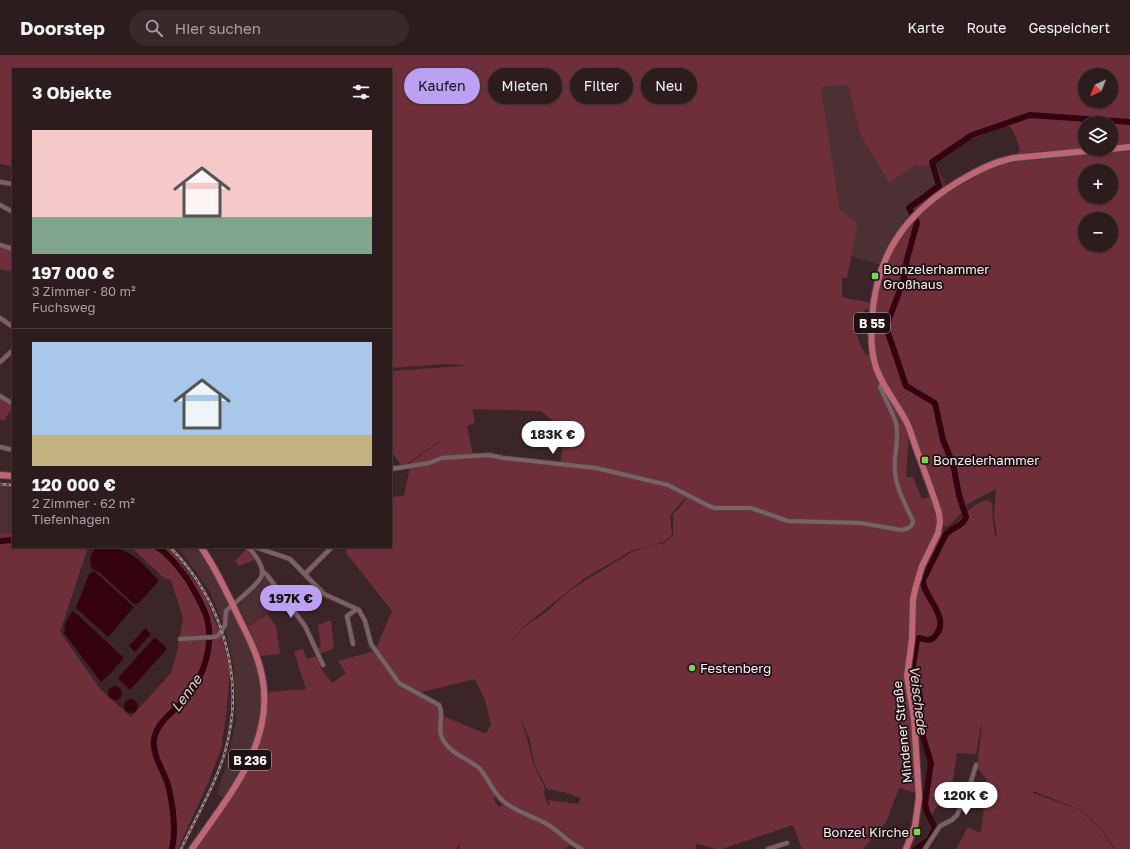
<!DOCTYPE html>
<html lang="de">
<meta charset="utf-8">
<style>
body{margin:0;font-family:"Golos Text",sans-serif;background:#39292b;color:#f1f3f6;height:100vh;display:flex;flex-direction:column;font-size:15px;white-space:nowrap}
*{box-sizing:border-box;margin:0}
p{font-size:13px;color:#a7a1a4}
.icon{flex:none;width:22px;height:22px;fill:none;stroke:currentColor;stroke-width:2;stroke-linecap:round;stroke-linejoin:round}
.map{position:relative;flex:1;overflow:hidden}
.sheet{position:absolute;left:12px;top:12px;width:380px;height:480px;display:flex;flex-direction:column;background:#2d1c1e;border-radius:0px;box-shadow:0 1px 3px #0004,0 0 0 1px #483a3c}
.sheet>*{flex:none}
.hud{position:absolute;left:404px;top:12px;width:380px;height:36px;display:flex;gap:8px}
.needle{width:26px;rotate:223deg}
.tools{position:absolute;left:1078px;top:12px;display:grid;gap:8px}
.tools a{display:grid;place-items:center;width:40px;height:40px;border-radius:50%;background:#2d1c1e;box-shadow:0 1px 3px #0004,0 0 0 1px #483a3c;font-size:20px}
.price{position:absolute;translate:-50% -34px;padding:0 9px;border-radius:14px;background:#fff;color:#222;font-size:13px;line-height:26px;filter:drop-shadow(0 1px 2px #0008)}
.price::after{content:'';position:absolute;left:50%;top:24px;width:12px;height:9px;margin-left:-6px;background:inherit;clip-path:polygon(0 0,100% 0,50% 100%)}
.price.current{background:#bca0f2;color:#111}
ul{padding:0;list-style:none}
li{display:grid;align-content:center;gap:8px;height:212px;padding:0 20px}
li+li{border-top:1px solid #483a3c}
li span{display:grid;place-items:center;height:124px;border-radius:0px;color:#555}
li>.icon{margin-inline-start:auto}
span .icon{width:72px;height:72px;fill:#fffc;stroke-width:1}
li b{font-size:17px}
h2{display:flex;justify-content:space-between;align-items:center;height:48px;padding:0 20px;font-size:17px}
.tag{padding:0 14px;border-radius:18px;background:#2d1c1e;box-shadow:0 1px 3px #0004,0 0 0 1px #483a3c;font-size:14px;line-height:36px}
.tag.current{background:#bca0f2;color:#111}
header{display:flex;align-items:center;gap:24px;box-sizing:border-box;height:56px;padding:0 20px;background:#2d1c1e;border-bottom:1px solid #483a3c}
header strong{font-size:19px}
nav{display:flex;gap:22px;margin-inline-start:auto;font-size:14px}
.search{width:280px;height:36px;background:#39292b;display:flex;align-items:center;gap:10px;box-sizing:border-box;padding:0 14px;border-radius:22px;color:#a7a1a4;font-size:15px}
.map>svg:first-child{display:block}
.built{fill:#4d3033}
.green{fill:#6e2f3a;fill-rule:evenodd}
.water{fill:#350310}
.lines{fill:none;stroke-linecap:round;stroke-linejoin:round}
.river{stroke:#350310;stroke-width:6}
.minor-casing{stroke:#574447;stroke-width:5.5}
.primary-casing{stroke:#574447;stroke-width:8}
.minor{stroke:#7c6164;stroke-width:4}
.primary{stroke:#bf6574;stroke-width:6}
.rail-casing{stroke:#a18d8f;stroke-width:2.5}
.rail{stroke:#1c1213;stroke-width:1;stroke-dasharray:3;stroke-linecap:butt}
.poi-dot{fill:#7ed153;stroke:#1c1213;stroke-width:1.5}
.labels{text-anchor:middle;dominant-baseline:central;stroke-width:3.5;stroke-linejoin:round;paint-order:stroke}
.shield{fill:#1c1213;stroke:#bbadae;stroke-width:1}
.shield-label{font-size:12px;font-weight:bold;fill:#ffeff0}
.poi-label{font-size:13px;fill:#ffeff0;stroke:#1c1213;text-anchor:start}
.street-label{font-size:13px;fill:#ffeff0;stroke:#1c1213}
.water-label{font-size:14px;font-style:italic;fill:#edd1d3;stroke:#1c1213}
</style>
<header>
<strong>Doorstep</strong>
<div class="search"><svg class="icon" aria-label="search" viewBox="0 0 24 24"><circle cx="10" cy="10" r="6"/><path d="M15 15l6 6"/></svg>Hier suchen</div>
<nav><a>Karte</a><a>Route</a><a>Gespeichert</a></nav>
</header>
<div class="map">
<svg width="1130" height="793" viewBox="0 0 1130 793">
<rect width="100%" height="100%" fill="#3c2528"/>
<g class="built">
<polygon points="848,29 859,76 917,109 927,111 935,107 947,131 922,149 903,168 893,183 881,209 851,200 858,167 840,154 821,31"/>
<polygon points="0,427 13,427 13,476 0,478"/>
<polygon points="178,491 199,491 205,500 242,572 258,611 263,648 260,674 244,712 224,742 217,737 226,711 236,665 234,611 225,572 209,534"/>
<polygon points="265,521 267,522 281,539 273,545 277,550 248,570 238,550 246,541 261,528"/>
</g>
<g class="green">
<path d="M0,0H1130V88L1111,91V67H1085V93L1031,96L1016,99L1020,94L1013,74L1007,69L970,84L927,111L916,109L889,127L859,76L848,29L821,31L840,154L858,167L847,222H842V241L871,247L870,254L866,253C850,269 856,281 866,299L871,298L877,318L902,362L909,377L906,421H913L922,443L931,440L938,463V471L932,486L920,510L914,528L912,545L910,583L905,612L906,628L912,662L916,737L899,732L886,766L863,793H802L793,769L722,793H716L697,788L695,793H586L575,788L549,767L517,754L504,745L497,737L481,713L471,706L470,707C482,716 488,727 496,740L493,742L499,751L504,748L516,756L546,769L569,786L570,789L565,793H459L460,786L456,793H194L245,718L257,695L266,659L267,639L270,636L306,633L294,596L303,593L307,603L316,600L320,611L332,627L346,617L338,605L374,595L398,628L430,644L439,651L440,655L439,676L445,690L451,696L453,694C440,684 439,675 443,660L486,678L491,668L485,644L475,623L418,637L400,627L376,593L392,555L347,498L345,491H391V441L404,440L410,411L429,408L441,403L491,400L512,404L589,411L664,428L687,440C682,447 674,453 670,460L672,479L664,486L631,495L585,522L524,570L512,583H513L524,571L546,556L567,537L586,524L632,496L646,491L665,487L673,479V458L681,450L688,440L714,452H751L782,464L793,467L861,468L902,476L906,475L904,472L861,466L793,465L782,463L751,451H714L702,446L664,426L590,410L560,407L566,376L541,355L472,353L475,367L467,370L473,399L440,402L429,406L405,410L440,386V385L402,411L391,395V315L463,310V309L444,308L391,312V13H13V111L0,108ZM1085,19H1111V45H1085ZM520,661L530,684L534,707L547,733L564,736L581,742L578,748L548,744L550,749H548L544,739L545,733L543,728L533,707L527,682Z"/>
<path d="M1130,95V793H1115L1102,774L1081,754L1033,735V737L1080,754L1101,774L1114,793H956L968,771L981,777L987,724L977,711L982,670L981,669L976,698L957,697L952,730L934,754L932,761L927,754V736L931,717L928,696L921,681L920,640L918,626L909,625C913,576 911,523 940,481C944,475 951,472 956,467C967,456 972,448 987,444L992,447L993,465L995,481L997,480L994,458L996,433L966,449L968,451L952,467L946,471L944,470L942,457L928,417L925,405L883,323L876,304L874,288V256L878,234L886,209L895,189L912,165L919,158L936,144L983,116L1006,108L1023,105ZM1085,115H1111V141H1085ZM1085,163H1111V189H1085Z"/>
<polygon points="0,191 13,194 13,216 0,213"/>
<polygon points="0,343 13,350 4,365 0,363"/>
<polygon points="13,476 13,491 88,491 60,576 101,634 131,661 171,617 177,596 183,562 171,524 164,522 134,494 125,491 167,491 173,496 204,538 222,581 230,616 226,659 221,693 209,725 178,793 0,793 0,478"/>
<polygon points="246,493 254,503 252,505 239,510 235,505"/>
<polygon points="267,558 276,570 280,598 260,600 248,570"/>
<polygon points="331,564 334,592 320,598 318,593 321,591 318,569"/>
</g>
<g class="water">
<path d="M103,491C109,492 116,492 122,494C137,499 148,513 158,524V526L139,547L134,548L99,516L92,513C88,502 91,492 103,491Z"/>
<polygon points="94,515 134,551 108,581 76,552 89,518"/>
<polygon points="72,555 78,559 123,601 123,603 110,618 101,626 64,577 65,568"/>
<polygon points="145,572 151,578 135,596 129,590"/>
<polygon points="154,582 156,582 166,592 166,594 131,633 129,633 118,622"/>
<circle cx="115" cy="637" r="7"/>
<circle cx="131" cy="650" r="7"/>
</g>
<g class="lines">
<g class="river">
<polyline points="0,485 13,484"/>
<path d="M157,491C170,499 179,512 188,524C195,536 203,549 207,562C214,589 204,621 186,642C175,655 156,666 154,684C152,701 166,717 169,733C173,751 176,775 172,793"/>
<path d="M916,793L929,784L935,772L927,756L925,748L931,707L921,674L920,641L913,609L917,584L919,582C927,584 931,586 936,579C951,560 922,540 923,524L945,480C951,471 962,472 966,461L959,439L953,408L943,384L935,347L906,330L886,271L903,226L907,203L917,167L909,152L939,130L932,106L972,79L1030,59L1130,66"/>
</g>
<defs>
<g id="minor">
<polyline points="0,126 13,128"/>
<polyline points="0,149 13,156"/>
<polyline points="0,189 13,193"/>
<polyline points="0,262 13,271"/>
<polyline points="0,306 13,294"/>
<polyline points="0,340 13,348"/>
<polyline points="0,391 13,394"/>
<path d="M391,413L429,407L442,402L489,399L503,402L596,412L668,429L709,450L715,452H751L788,465L861,467L901,474C907,473 912,472 913,465C906,449 897,435 895,417C893,400 900,383 896,367C892,355 885,343 880,331L883,326"/>
<path d="M248,492L255,491L290,503L324,538L359,554L365,565L371,588L399,627L439,649C445,660 436,672 443,684C451,698 467,702 479,712C488,721 492,735 502,744C516,757 535,760 550,770C561,777 570,788 582,793"/>
<polyline points="262,515 267,519 305,570 323,609"/>
<polyline points="305,518 331,492"/>
<path d="M180,583L214,581L218,580L225,569L226,555C234,547 260,528 262,519C264,510 254,497 248,491"/>
<polyline points="353,588 347,560 357,553"/>
<polyline points="768,793 787,787"/>
<polyline points="925,793 940,770 952,764 957,759 970,729 976,709"/>
</g>
<g id="primary">
<polyline points="1111,93 1130,91"/>
<polyline points="0,419 13,420"/>
<path d="M192,793C227,742 276,687 262,620C258,600 249,582 240,564C228,539 217,514 201,491"/>
<path d="M906,793L915,770L919,742L914,663L907,620L912,583L913,543L916,530L922,510L938,477L940,466L939,457C933,438 926,419 919,400C915,390 912,379 908,369C898,348 881,330 875,308C871,294 871,277 872,263C876,199 905,158 958,126C976,115 993,106 1014,102L1109,93"/>
</g>
</defs>
<use href="#minor" class="minor-casing"/>
<use href="#primary" class="primary-casing"/>
<use href="#minor" class="minor"/>
<use href="#primary" class="primary"/>
<defs>
<g id="rail">
<polyline points="0,428 13,429"/>
<path d="M170,491C223,545 246,623 225,696C215,730 196,761 181,793"/>
</g>
</defs>
<use href="#rail" class="rail-casing"/>
<use href="#rail" class="rail"/>
</g>
<g class="poi-dot">
<rect x="871" y="216" width="8" height="8" rx="2"/>
<rect x="921" y="400" width="8" height="8" rx="2"/>
<circle cx="692" cy="612" r="4"/>
<rect x="913" y="772" width="8" height="8" rx="2"/>
</g>
<g class="labels">
<g class="shield">
<rect x="854" y="257" width="36" height="20" rx="3"/>
<rect x="229" y="694" width="42" height="20" rx="3"/>
</g>
<g class="shield-label">
<text x="872" y="267">B 55</text>
<text x="250" y="704">B 236</text>
</g>
<g class="poi-label">
<text x="883" y="213">Bonzelerhammer<tspan x="883" dy="15">Großhaus</tspan></text>
<text x="933" y="404">Bonzelerhammer</text>
<text x="700" y="612">Festenberg</text>
<text x="909" y="776" text-anchor="end">Bonzel Kirche</text>
</g>
<g class="street-label">
<text transform="translate(902 676) rotate(-96)">Mindener Straße</text>
</g>
<g class="water-label">
<text transform="translate(186 637) rotate(-54)">Lenne</text>
<text transform="translate(919 644) rotate(83)">Veischede</text>
</g>
</g>
</svg>
<div class="tools">
<a><svg class="needle" viewBox="-14 -14 28 28"><path d="M0-13l5 13h-10z" fill="#e53935"/><path d="M0 13l5-13h-10z" fill="#a7a1a4"/></svg></a>
<a><svg class="icon" aria-label="layers" viewBox="0 0 24 24"><path d="M12 4l9 5-9 5-9-5zM3 14l9 5 9-5"/></svg></a>
<a>+</a>
<a>−</a>
</div>
<b class="price" style="left:553px;top:399px">183K €</b>
<b class="price current" style="left:291px;top:563px">197K €</b>
<b class="price" style="left:966px;top:760px">120K €</b>
<div class="hud">
<a class="tag current">Kaufen</a>
<a class="tag">Mieten</a>
<a class="tag">Filter</a>
<a class="tag">Neu</a>
</div>
<section class="sheet">
<h2>3 Objekte<svg class="icon" aria-label="filters" viewBox="0 0 24 24"><path d="M4 7h16M4 17h16"/><circle cx="9" cy="7" r="2"/><circle cx="15" cy="17" r="2"/></svg></h2>
<ul>
<li><span style="background:linear-gradient(#f6c9c9 70%,#7fa58c 0)"><svg class="icon" aria-label="home" viewBox="0 0 24 24"><path d="M3 11l9-7 9 7M6 9v11h12V9"/></svg></span><div><b>197 000 €</b><p>3 Zimmer · 80 m²</p><p>Fuchsweg</p></div></li>
<li><span style="background:linear-gradient(#a9c7e8 75%,#c2b280 0)"><svg class="icon" aria-label="home" viewBox="0 0 24 24"><path d="M3 11l9-7 9 7M6 9v11h12V9"/></svg></span><div><b>120 000 €</b><p>2 Zimmer · 62 m²</p><p>Tiefenhagen</p></div></li>
</ul>
</section>
</div>
